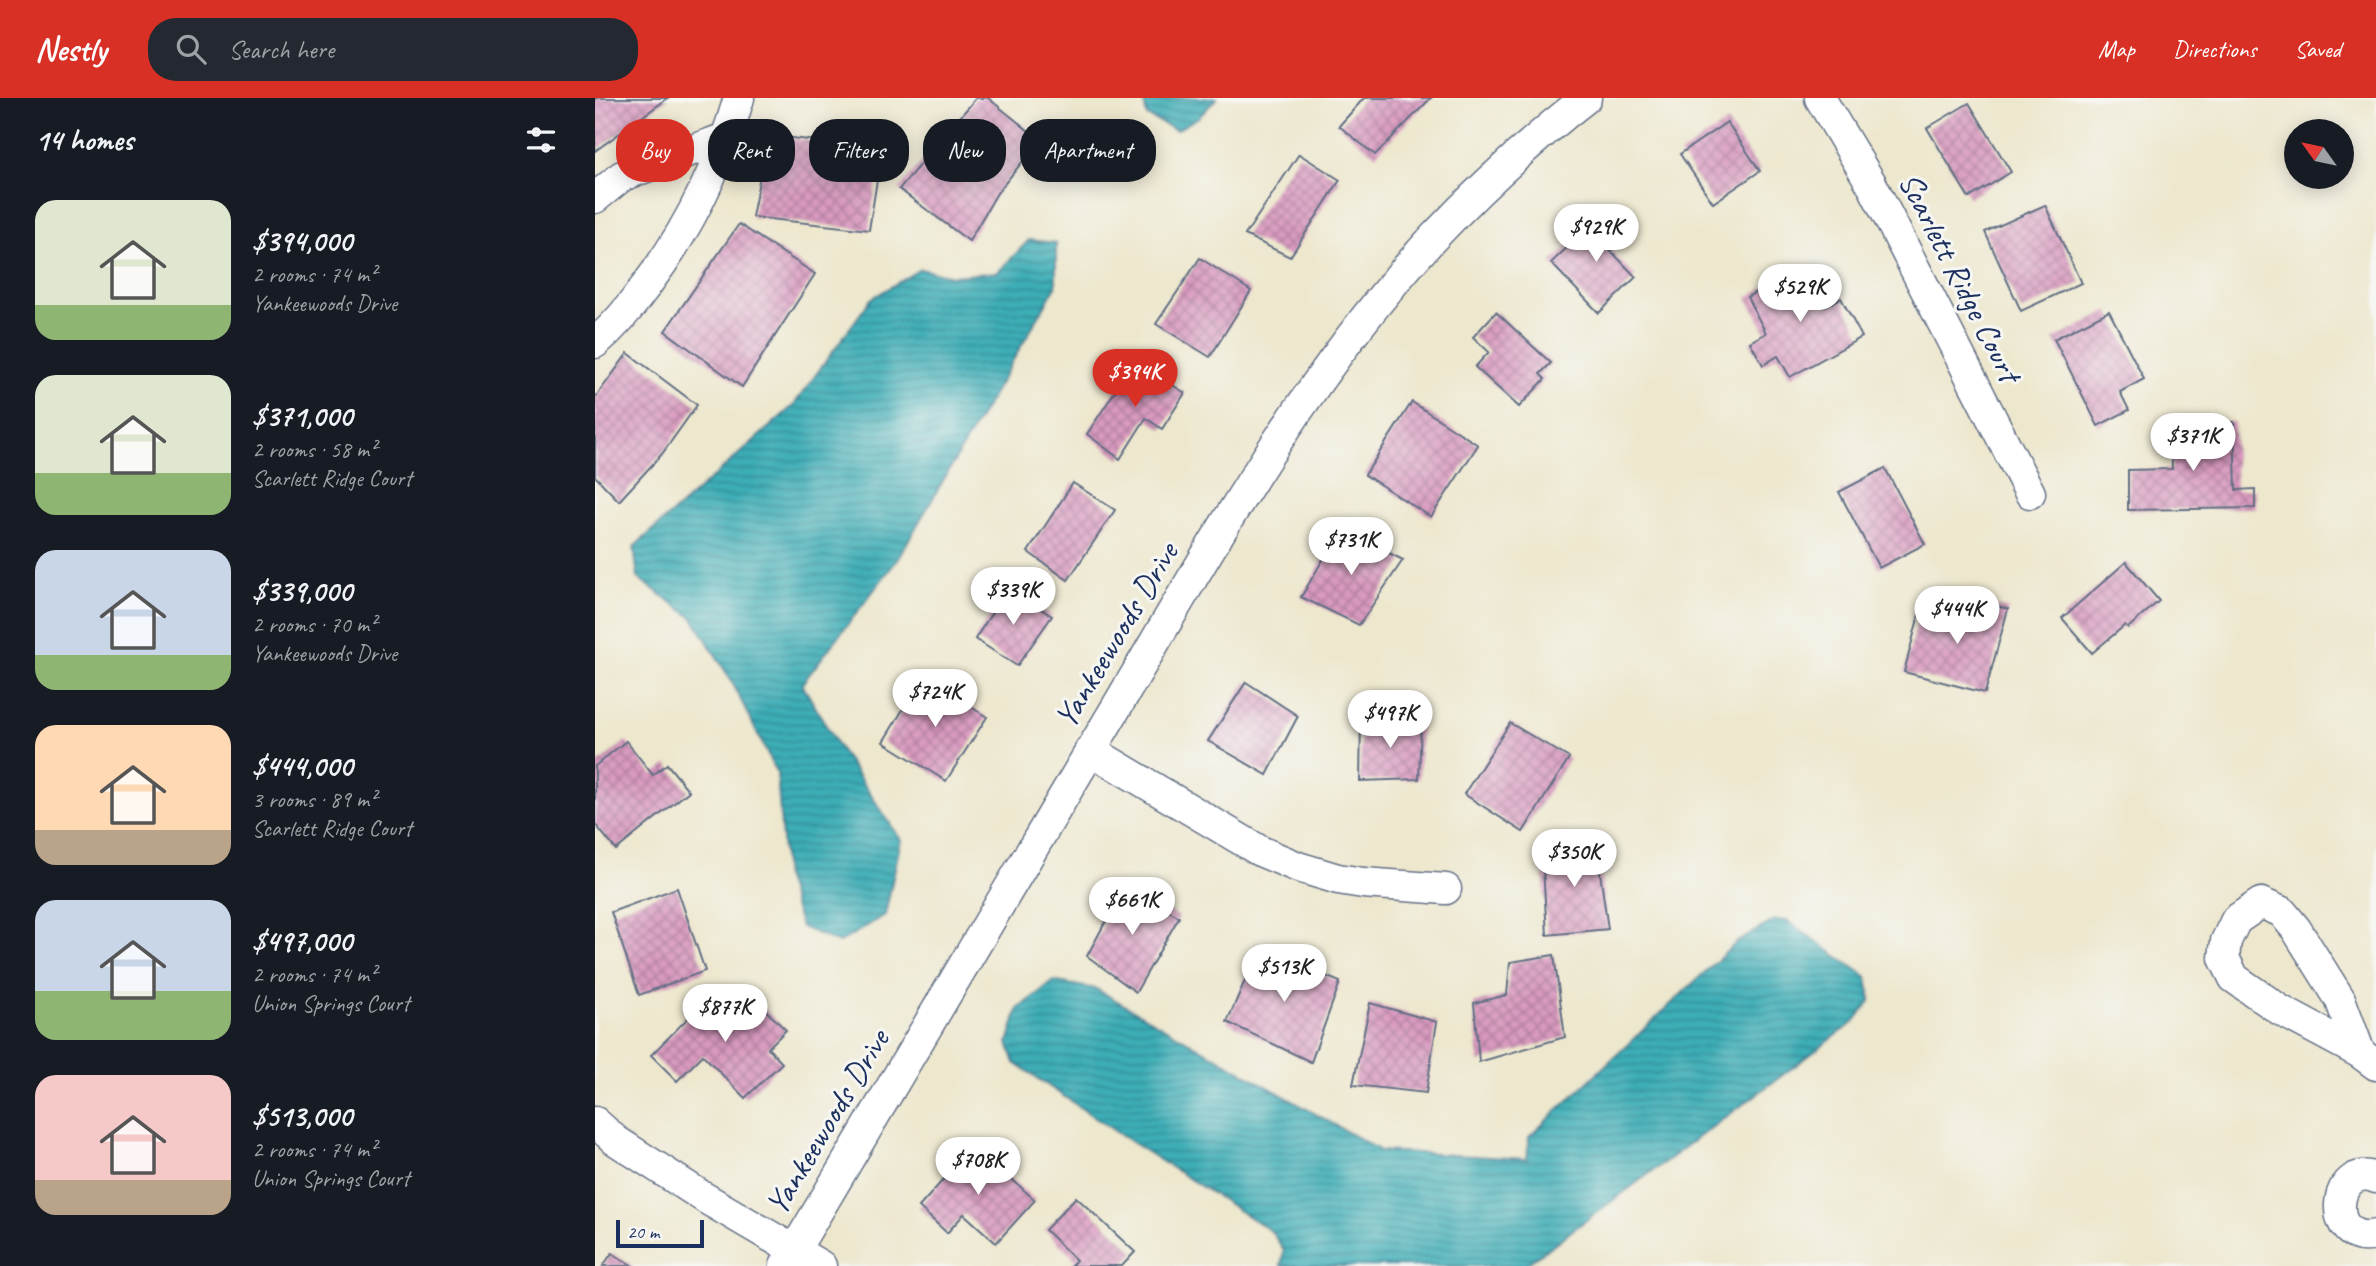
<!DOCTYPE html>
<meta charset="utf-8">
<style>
body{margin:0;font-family:Caveat,sans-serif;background:#242831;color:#f1f3f6;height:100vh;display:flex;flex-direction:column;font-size:26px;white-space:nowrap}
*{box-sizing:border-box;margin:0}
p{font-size:23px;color:#9ea1a6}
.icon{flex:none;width:38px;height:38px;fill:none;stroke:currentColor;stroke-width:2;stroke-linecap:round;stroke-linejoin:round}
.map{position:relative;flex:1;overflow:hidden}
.sheet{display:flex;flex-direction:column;background:#171b24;width:595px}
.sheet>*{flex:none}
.top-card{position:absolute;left:21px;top:21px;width:665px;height:63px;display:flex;gap:14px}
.needle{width:46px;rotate:303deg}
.controls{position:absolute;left:1689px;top:21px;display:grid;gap:14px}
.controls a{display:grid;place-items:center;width:70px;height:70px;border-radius:50%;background:#171b24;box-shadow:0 4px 18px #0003;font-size:35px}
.scale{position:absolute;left:21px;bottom:18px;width:88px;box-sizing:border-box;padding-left:7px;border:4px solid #1b2f5e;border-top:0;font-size:19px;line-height:24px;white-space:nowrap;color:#1b2f5e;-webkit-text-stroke:5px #f6f6f2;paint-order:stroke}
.price{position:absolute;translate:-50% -60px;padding:0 16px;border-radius:24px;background:#fff;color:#222;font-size:23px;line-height:46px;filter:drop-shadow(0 2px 4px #0008)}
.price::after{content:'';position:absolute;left:50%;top:42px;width:21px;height:16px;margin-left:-10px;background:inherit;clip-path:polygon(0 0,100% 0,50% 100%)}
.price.active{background:#d93025;color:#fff}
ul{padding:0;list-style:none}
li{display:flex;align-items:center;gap:21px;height:175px;padding:0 35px}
li span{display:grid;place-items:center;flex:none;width:196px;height:140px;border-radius:21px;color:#555}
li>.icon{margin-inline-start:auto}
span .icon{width:84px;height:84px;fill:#fffc;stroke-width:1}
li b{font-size:30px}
h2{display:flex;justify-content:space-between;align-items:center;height:84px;padding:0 35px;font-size:30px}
.tag{padding:0 24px;border-radius:28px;background:#171b24;box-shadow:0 4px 18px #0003;font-size:24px;line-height:63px}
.tag.active{background:#d93025;color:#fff}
header{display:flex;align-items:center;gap:42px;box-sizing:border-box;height:98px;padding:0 35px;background:#d93025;color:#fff}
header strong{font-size:33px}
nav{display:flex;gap:38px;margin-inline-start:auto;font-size:24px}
.search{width:490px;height:63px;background:#242831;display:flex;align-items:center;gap:18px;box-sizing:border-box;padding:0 24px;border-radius:28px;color:#9ea1a6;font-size:26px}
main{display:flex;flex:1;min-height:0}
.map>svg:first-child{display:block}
.water{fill:url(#water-rules);stroke:#2c6e8a;stroke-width:2}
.building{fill:url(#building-cross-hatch)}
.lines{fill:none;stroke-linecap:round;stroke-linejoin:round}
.minor-casing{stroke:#646f85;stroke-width:33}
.minor{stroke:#fff;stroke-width:30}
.labels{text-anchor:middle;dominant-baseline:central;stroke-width:6;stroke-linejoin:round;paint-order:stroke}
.street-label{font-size:33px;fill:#1b2f5e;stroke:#f6f6f2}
</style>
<header>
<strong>Nestly</strong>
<div class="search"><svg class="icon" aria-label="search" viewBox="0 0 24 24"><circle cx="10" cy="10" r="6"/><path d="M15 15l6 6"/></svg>Search here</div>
<nav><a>Map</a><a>Directions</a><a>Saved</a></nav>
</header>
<main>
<section class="sheet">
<h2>14 homes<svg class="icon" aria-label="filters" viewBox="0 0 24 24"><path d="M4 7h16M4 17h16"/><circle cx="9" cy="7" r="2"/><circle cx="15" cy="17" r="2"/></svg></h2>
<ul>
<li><span style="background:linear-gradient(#dfe7d0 75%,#8fb573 0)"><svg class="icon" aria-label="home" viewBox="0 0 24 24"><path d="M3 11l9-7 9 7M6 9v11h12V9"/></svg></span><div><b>$394,000</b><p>2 rooms · 74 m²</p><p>Yankeewoods Drive</p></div></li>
<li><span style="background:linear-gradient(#dfe7d0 70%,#8fb573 0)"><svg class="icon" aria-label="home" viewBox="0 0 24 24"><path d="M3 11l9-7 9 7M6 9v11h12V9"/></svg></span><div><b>$371,000</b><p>2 rooms · 58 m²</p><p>Scarlett Ridge Court</p></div></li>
<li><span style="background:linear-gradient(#c9d6e8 75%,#8fb573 0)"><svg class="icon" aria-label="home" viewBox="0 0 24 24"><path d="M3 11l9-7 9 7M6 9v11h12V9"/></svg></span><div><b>$339,000</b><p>2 rooms · 70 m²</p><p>Yankeewoods Drive</p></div></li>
<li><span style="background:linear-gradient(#ffd9b3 75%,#b9a48a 0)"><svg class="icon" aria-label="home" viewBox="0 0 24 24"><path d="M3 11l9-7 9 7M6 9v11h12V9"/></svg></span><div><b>$444,000</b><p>3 rooms · 89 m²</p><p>Scarlett Ridge Court</p></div></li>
<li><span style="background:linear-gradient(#c9d6e8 65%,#8fb573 0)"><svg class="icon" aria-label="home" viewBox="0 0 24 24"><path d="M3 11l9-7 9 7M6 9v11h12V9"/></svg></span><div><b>$497,000</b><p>2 rooms · 74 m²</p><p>Union Springs Court</p></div></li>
<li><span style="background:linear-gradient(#f6c9c9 75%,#b9a48a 0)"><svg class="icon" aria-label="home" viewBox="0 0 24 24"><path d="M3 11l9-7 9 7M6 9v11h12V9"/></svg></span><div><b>$513,000</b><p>2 rooms · 74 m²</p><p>Union Springs Court</p></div></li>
</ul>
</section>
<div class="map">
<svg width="1781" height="1168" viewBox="0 0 1781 1168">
<defs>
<pattern id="water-rules" width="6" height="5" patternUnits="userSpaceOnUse" patternTransform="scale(1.75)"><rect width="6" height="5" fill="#3cadb6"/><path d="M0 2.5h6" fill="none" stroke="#328d97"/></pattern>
<pattern id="building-cross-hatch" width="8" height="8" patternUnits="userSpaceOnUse" patternTransform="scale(1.75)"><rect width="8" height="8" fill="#d99abf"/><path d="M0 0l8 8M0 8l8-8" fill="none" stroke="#af7e9e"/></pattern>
</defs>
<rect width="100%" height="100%" fill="#f6f6f2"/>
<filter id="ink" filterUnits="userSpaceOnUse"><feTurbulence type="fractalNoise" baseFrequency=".0143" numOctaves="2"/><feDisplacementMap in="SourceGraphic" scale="14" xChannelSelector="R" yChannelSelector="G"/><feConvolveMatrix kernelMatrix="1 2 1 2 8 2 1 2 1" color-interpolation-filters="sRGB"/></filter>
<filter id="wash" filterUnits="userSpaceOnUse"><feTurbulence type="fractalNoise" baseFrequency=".00686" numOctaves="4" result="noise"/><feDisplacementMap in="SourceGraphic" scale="28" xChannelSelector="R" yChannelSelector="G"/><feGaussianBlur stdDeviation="1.57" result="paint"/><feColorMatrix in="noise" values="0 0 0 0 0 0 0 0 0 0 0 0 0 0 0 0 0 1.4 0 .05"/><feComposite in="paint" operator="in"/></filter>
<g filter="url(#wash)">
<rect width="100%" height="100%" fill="#ede7cd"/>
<g class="water">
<polygon points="548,0 622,0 604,19 581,32 552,18"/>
<polygon points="434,142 461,145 461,188 302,462 207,586 243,648 306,742 290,817 244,845 206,829 190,781 182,675 137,584 98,520 43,480 39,449 198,308 276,201 325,171 358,178 403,174"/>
<polygon points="1180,822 1192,823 1272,879 1276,902 1258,925 929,1168 686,1168 689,1152 676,1133 527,1038 420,965 413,945 423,911 458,883 501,891 786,1053 932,1061 934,1039 1142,844"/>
</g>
<g id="blocks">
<g class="building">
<polygon points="0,0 73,0 0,53"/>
<polygon points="381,0 393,0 445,42 402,95 374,143 304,91"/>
<polygon points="769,0 836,0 780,57 744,28"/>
<polygon points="1374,5 1416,74 1374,100 1332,30"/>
<polygon points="1132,24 1165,73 1118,105 1085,56"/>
<polygon points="173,37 287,51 274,132 157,119"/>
<polygon points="704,56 745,82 695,159 650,137"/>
<polygon points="1450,107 1486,185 1426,213 1390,134"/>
<polygon points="1008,115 1030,138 1015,152 1041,179 1004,215 956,165"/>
<polygon points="144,126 220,176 147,289 70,233"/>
<polygon points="605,160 656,193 615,259 561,226"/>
<polygon points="1207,169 1229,209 1246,200 1267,239 1195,279 1183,258 1168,267 1155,244 1171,235 1152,199"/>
<polygon points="1514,213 1549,281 1525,294 1534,312 1503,328 1459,241"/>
<polygon points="901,214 956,265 945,276 950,281 924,309 880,269 894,254 878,239"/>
<polygon points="33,255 102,307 67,356 24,403 0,378 0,300"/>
<polygon points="540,263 590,295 567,331 551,320 525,361 492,336"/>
<polygon points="817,304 883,347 836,419 770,377"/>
<polygon points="1639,324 1641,392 1660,391 1660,410 1533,412 1533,372 1577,371 1576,325"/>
<polygon points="1290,370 1330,446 1284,470 1244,394"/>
<polygon points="478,385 520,412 473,482 433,454"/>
<polygon points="746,431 808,462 764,527 706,499"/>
<polygon points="1531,464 1564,503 1533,530 1530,527 1497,555 1467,520"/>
<polygon points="413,490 457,518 422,568 380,541"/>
<polygon points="1378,502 1413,511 1390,595 1309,574 1326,509 1373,522"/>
<polygon points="328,579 392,619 351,683 288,644"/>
<polygon points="651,584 703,618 672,677 613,643"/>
<polygon points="766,622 826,622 824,681 765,683"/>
<polygon points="915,625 974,660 928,734 869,696"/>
<polygon points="31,643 58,677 72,666 94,693 21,752 0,726 0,668"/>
<polygon points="1000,739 1013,831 952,837 947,752"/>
<polygon points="531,786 584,819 541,894 492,858"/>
<polygon points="82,790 110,873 44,897 16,814"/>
<polygon points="664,850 745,884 716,964 632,924"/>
<polygon points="959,857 970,939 884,964 879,905 912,897 915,864"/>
<polygon points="119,894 143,919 160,902 191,932 173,950 187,965 150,1000 108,957 82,983 56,957"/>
<polygon points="775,905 842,924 831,995 758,987"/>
<polygon points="379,1047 440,1102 401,1145 369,1116 352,1135 324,1109"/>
<polygon points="481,1099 540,1154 527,1168 476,1168 481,1162 450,1132"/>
<polygon points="17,1155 38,1168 8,1168"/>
</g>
</g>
</g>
<g filter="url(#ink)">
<use href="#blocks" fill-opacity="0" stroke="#646f85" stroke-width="2"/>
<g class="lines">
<defs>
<g id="minor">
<polyline points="1225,0 1276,85 1435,395"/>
<polyline points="0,100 27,78 133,39"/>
<path d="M0,245C20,228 35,210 50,189C94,131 124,69 144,0"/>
<polyline points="495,652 665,753 703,769 743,781 768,785 851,791"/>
<polyline points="1765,955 1745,901 1701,831 1687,814 1666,805 1641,822 1631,843 1629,860 1639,880 1685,912 1765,955 1781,967"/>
<polyline points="0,1024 20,1042 110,1100 226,1168"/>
<path d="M1781,1080C1738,1062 1728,1149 1781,1137"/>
<path d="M190,1168C299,986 406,803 515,620C613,455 707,282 838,140C885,90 937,42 991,0"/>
</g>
</defs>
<use href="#minor" class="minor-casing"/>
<use href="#minor" class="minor"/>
</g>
</g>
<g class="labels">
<g class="street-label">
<text transform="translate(1365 179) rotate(63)">Scarlett Ridge Court</text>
<text transform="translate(521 537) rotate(-59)">Yankeewoods Drive</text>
<text transform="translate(232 1024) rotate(-59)">Yankeewoods Drive</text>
</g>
</g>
</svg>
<div class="controls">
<a><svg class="needle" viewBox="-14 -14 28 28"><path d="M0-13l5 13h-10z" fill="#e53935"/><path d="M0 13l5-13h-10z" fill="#9ea1a6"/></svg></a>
</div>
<div class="scale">20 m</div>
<b class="price" style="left:1001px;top:166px">$929K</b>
<b class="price" style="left:1205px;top:226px">$529K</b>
<b class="price active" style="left:540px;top:311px">$394K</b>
<b class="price" style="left:1598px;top:375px">$371K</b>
<b class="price" style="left:756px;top:479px">$731K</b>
<b class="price" style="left:418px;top:529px">$339K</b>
<b class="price" style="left:1362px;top:548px">$444K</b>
<b class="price" style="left:340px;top:631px">$724K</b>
<b class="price" style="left:795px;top:652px">$497K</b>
<b class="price" style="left:979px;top:791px">$350K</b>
<b class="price" style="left:537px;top:839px">$661K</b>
<b class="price" style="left:689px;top:906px">$513K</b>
<b class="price" style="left:130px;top:946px">$877K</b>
<b class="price" style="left:383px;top:1099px">$708K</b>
<div class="top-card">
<a class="tag active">Buy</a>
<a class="tag">Rent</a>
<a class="tag">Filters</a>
<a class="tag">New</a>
<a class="tag">Apartment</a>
</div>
</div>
</main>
